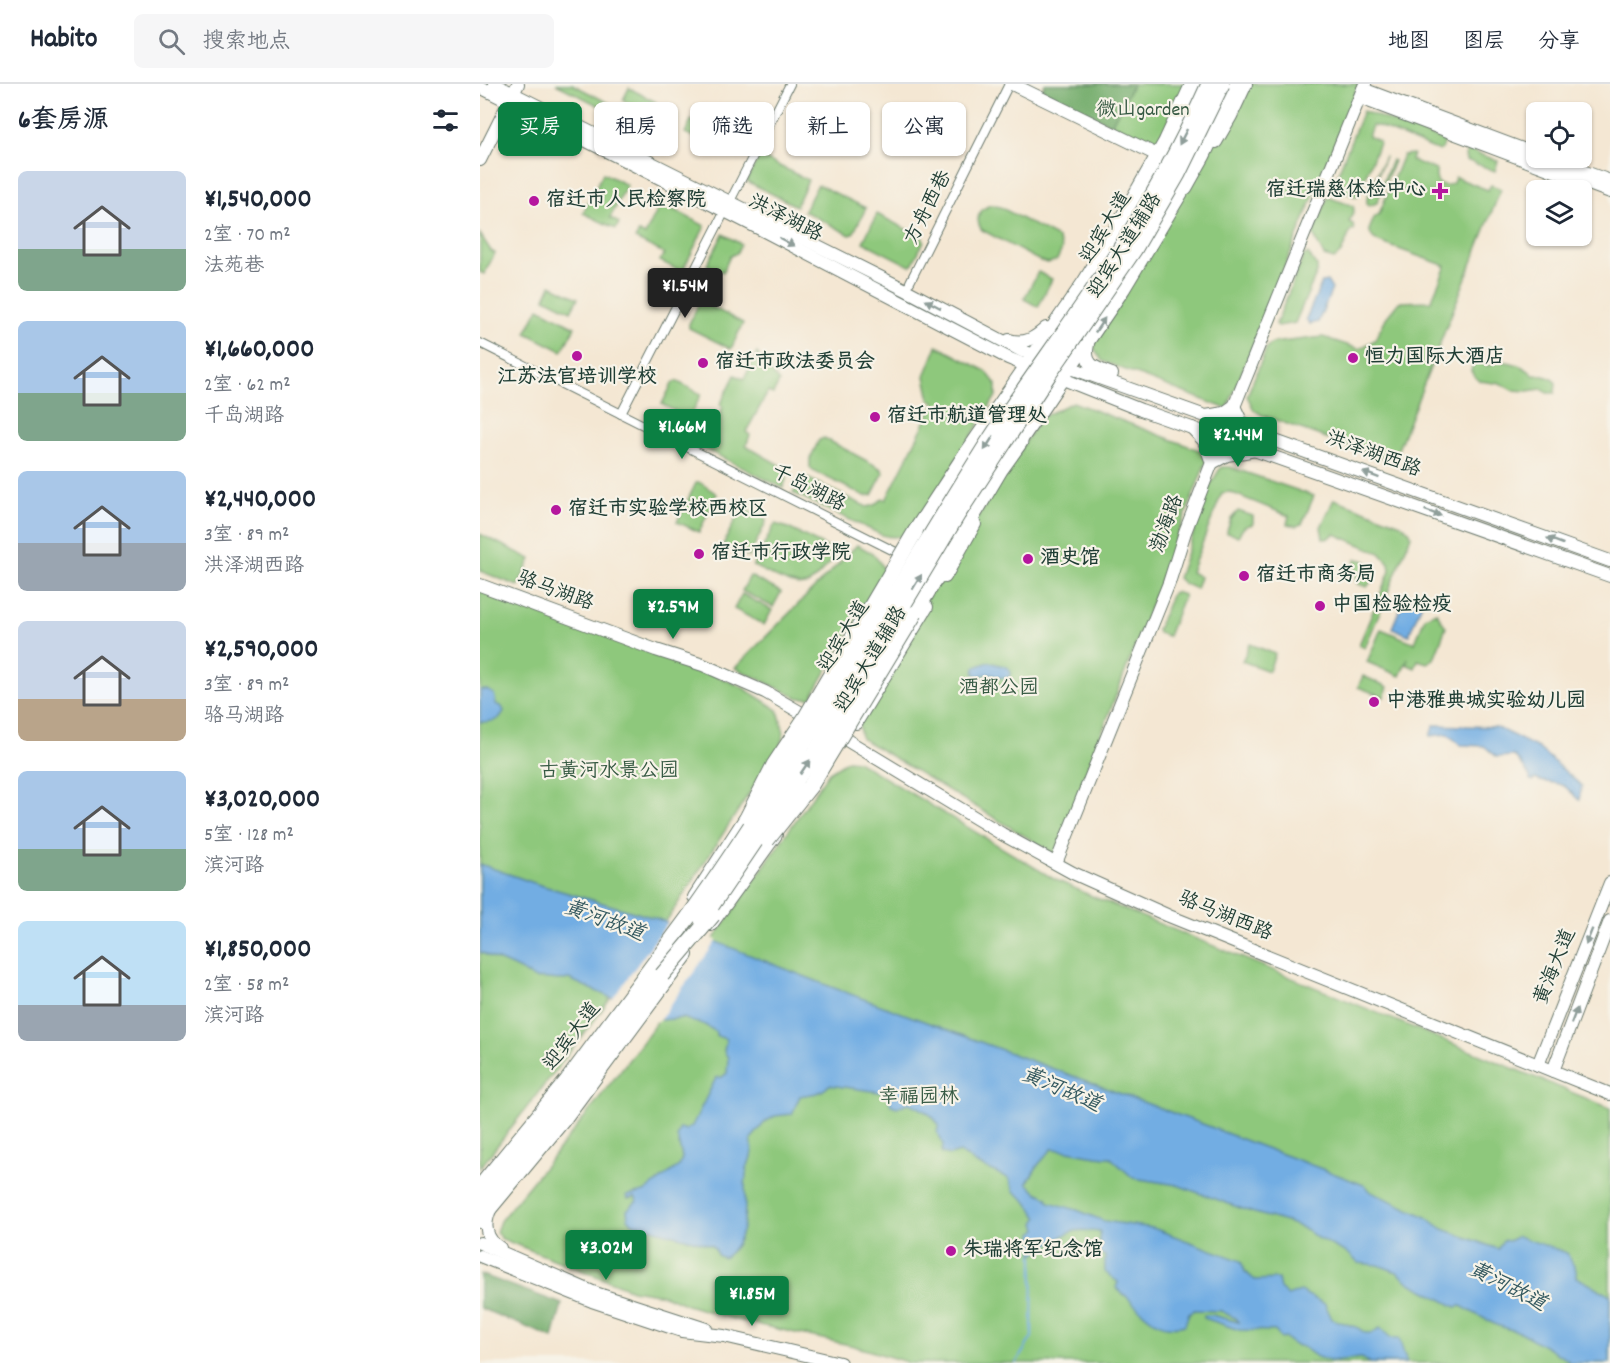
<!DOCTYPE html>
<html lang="zh">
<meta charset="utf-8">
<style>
body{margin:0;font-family:Dekko,"LXGW WenKai TC",sans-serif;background:#f6f6f7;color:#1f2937;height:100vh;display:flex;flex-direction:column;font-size:22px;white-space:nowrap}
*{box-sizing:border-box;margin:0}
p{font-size:20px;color:#747a83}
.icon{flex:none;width:33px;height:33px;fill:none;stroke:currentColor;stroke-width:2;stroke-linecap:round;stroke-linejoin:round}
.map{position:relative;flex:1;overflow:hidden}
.details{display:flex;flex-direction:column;background:#fff;width:480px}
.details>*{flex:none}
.guide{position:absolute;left:18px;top:18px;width:570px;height:54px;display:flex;gap:12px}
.fabs{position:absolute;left:1046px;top:18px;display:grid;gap:12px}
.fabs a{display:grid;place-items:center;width:66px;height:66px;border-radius:9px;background:#fff;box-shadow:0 2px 4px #0004;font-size:30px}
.price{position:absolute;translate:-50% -51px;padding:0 14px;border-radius:6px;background:#0b8043;color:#fff;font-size:20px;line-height:39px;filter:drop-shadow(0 2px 3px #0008)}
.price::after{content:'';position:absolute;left:50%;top:36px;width:18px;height:14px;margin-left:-9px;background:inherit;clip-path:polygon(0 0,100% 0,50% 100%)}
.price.on{background:#222;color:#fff}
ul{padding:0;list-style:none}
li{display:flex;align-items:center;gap:18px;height:150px;padding:0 18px}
li span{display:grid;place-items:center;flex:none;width:168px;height:120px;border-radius:9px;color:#555}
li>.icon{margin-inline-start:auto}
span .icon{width:72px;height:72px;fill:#fffc;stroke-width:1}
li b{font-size:26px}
h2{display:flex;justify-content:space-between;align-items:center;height:72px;padding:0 18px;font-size:26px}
.pill{padding:0 21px;border-radius:9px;background:#fff;box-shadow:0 2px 4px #0004;font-size:21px;line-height:54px}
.pill.on{background:#0b8043;color:#fff}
header{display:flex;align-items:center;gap:36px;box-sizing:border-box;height:84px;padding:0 30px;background:#fff;border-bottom:2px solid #e0e1e3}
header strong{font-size:28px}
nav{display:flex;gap:33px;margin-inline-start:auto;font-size:21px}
.search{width:420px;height:54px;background:#f6f6f7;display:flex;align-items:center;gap:15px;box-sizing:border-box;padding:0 21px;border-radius:9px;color:#747a83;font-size:22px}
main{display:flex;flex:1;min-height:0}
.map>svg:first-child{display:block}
.green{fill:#8ec87b;stroke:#568258;stroke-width:1.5}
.forest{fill:#72ac6b;stroke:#487450;stroke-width:1.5}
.water{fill:#72ade3;stroke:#48758c;stroke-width:1.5}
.pier{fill:#f4e7d3}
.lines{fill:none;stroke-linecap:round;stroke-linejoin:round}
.stream{stroke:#72ade3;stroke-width:2}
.street-casing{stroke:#6a786c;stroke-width:10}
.secondary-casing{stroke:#6a786c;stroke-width:14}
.primary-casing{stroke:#6a786c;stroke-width:14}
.highway-casing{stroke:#6a786c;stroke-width:17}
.street{stroke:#fff;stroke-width:8}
.secondary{stroke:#fff;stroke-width:12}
.primary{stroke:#fff;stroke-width:12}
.highway{stroke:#fff;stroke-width:15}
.highway-bridge-casing{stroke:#6a786c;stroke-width:17;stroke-linecap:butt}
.highway-bridge{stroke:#fff;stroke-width:15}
.oneway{fill:#8f9e9a}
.poi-dot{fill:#b5179e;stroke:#f7f3e8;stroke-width:2}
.labels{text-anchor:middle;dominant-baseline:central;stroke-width:4.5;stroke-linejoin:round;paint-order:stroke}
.park-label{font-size:20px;fill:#355942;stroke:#f7f3e8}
.poi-label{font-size:20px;font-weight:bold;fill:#1f3d34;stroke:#f7f3e8;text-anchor:start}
.street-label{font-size:20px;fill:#1f3d34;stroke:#f7f3e8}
.water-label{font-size:21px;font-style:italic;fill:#345960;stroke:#f7f3e8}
</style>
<header>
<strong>Habito</strong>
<div class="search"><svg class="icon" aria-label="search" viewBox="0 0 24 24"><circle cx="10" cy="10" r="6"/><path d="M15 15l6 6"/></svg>搜索地点</div>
<nav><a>地图</a><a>图层</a><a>分享</a></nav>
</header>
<main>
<section class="details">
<h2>6套房源<svg class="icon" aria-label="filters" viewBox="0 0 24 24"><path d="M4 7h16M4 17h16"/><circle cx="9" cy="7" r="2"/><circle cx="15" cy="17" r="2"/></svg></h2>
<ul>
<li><span style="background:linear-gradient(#c9d6e8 65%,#7fa58c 0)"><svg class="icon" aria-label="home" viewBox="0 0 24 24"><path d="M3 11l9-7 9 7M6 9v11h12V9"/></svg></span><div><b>¥1,540,000</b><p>2室 · 70 m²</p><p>法苑巷</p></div></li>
<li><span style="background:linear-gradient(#a9c7e8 60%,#7fa58c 0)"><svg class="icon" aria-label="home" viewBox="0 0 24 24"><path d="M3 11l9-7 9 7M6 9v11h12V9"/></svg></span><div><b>¥1,660,000</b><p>2室 · 62 m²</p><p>千岛湖路</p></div></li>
<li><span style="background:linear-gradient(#a9c7e8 60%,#9aa5b1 0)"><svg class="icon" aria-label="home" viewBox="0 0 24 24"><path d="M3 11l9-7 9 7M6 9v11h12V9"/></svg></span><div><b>¥2,440,000</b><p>3室 · 89 m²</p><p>洪泽湖西路</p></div></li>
<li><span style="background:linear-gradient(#c9d6e8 65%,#b9a48a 0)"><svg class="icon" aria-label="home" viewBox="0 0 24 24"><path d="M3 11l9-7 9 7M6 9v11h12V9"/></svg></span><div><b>¥2,590,000</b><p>3室 · 89 m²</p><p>骆马湖路</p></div></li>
<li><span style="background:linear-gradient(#a9c7e8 65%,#7fa58c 0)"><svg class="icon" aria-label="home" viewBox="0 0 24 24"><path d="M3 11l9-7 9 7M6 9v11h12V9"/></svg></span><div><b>¥3,020,000</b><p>5室 · 128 m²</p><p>滨河路</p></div></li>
<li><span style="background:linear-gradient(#bfe0f5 70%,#9aa5b1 0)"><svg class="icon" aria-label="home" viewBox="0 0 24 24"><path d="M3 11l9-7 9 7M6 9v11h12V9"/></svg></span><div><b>¥1,850,000</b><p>2室 · 58 m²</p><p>滨河路</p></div></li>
</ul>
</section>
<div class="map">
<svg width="1130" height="1279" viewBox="0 0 1130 1279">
<rect width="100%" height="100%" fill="#f7f3e8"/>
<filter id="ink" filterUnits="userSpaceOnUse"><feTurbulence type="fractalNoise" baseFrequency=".0167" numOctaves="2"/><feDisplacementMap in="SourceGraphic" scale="12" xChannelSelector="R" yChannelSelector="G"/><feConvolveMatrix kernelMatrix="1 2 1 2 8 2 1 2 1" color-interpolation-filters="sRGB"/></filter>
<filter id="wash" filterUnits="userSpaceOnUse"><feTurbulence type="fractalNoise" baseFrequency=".008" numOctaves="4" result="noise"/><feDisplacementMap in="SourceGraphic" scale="24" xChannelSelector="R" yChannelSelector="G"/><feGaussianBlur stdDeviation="1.35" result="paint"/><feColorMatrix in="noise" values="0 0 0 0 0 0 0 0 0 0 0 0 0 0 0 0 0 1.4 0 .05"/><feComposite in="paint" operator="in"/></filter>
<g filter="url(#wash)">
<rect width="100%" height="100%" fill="#f4e7d3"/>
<g class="green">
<polygon points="76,0 92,0 156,33 153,39"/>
<polygon points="565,0 708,0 676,62 562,6"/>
<polygon points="760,0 879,0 747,325 622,277 614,264 617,249"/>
<polygon points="149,4 176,18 170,30 143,16"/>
<polygon points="883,27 965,57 962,65 959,67 898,42 892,42 888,52 899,57 899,59 877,113 855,104 854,99"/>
<polygon points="211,36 232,47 226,59 205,49"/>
<polygon points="989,66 1018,77 1015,87 986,76 985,71"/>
<polygon points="933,70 931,76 956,86 956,93 958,99 966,102 973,99 975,93 1008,106 1011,101 1021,105 913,378 782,331 774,326 767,312 787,263 792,259 843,253 879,265 895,256 906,234 919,218 951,217 966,182 899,158 893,154 889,146 894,134 899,130 923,71"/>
<polygon points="279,72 328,96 316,122 268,98 267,96"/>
<polygon points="905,72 893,105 899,107 912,76 914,77 897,119 889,122 887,120 887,114"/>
<polygon points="123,89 147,101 130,134 139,139 136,145 103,129"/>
<polygon points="339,101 386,124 373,150 370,151 324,127 337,102"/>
<polygon points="848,113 873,122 874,126 869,138 873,140 874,147 871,146 861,169 854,175 844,172 833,150"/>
<polygon points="181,119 225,142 202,188 180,177 184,169 155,155 159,148 165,151"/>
<path d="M511,121L520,123L578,154L582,165L577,176L568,179L560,177L502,146C494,135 499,125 511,121Z"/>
<polygon points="397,130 443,154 444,157 432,181 430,182 383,158"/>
<polygon points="0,150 11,167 15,169 4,190 0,188"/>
<polygon points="243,150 261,160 257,169 250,172 243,188 227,181"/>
<polygon points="828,170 837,182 837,188 815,239 798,242 796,240 824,171"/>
<polygon points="558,188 572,195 558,223 544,215"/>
<polygon points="71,201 98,214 91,227 65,214"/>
<polygon points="222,218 263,239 251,265 209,244 209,240 219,219"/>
<polygon points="59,224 95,243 82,267 46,249"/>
<path d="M457,262L506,287L516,300V312L437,442C426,453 416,455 402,451L313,409L321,396L329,395L387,423L395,421L403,414L406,416L455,318L450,316L445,292Z"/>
<path d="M277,269L299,298L293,310L288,308L266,348L270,351L266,362L303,383C309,391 306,396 303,404L219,362L225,349L230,351L243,323L240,321L255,291L264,295Z"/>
<path d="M996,278L1009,282C1020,273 1044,280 1053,291C1061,291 1071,292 1076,299L1075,309H1067L1062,305L1047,307L1032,306L1018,298L1014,299L1000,297L995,293L991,287L993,280Z"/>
<polygon points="196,297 221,310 210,334 207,334 182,320 192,300"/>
<polygon points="593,318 729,370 575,770 381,654 377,625 560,334"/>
<polygon points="344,354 402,385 403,390 392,411 385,412 333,387 330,384 330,375 339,356"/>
<polygon points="741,383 750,383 834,412 822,440 816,442 807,440 809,432 750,408 742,409 711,488 720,493 716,505 703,499 698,494 730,401"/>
<polygon points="219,398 237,410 219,448 197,438 216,399"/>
<polygon points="854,415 921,440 930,448 931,452 885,564 879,561 910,487 909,479 900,469 855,450 847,455 843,454 841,443"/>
<polygon points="265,425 285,434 286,438 269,473 243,461 260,426"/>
<polygon points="758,427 773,432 773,440 764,443 758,452 747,449 747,447 751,435"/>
<path d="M295,440L308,444L359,469C351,477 337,495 328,500C316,506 285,487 273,482Z"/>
<polygon points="0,450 51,475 38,502 0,487"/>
<path d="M377,461C390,467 399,473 404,487L331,614H319L255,584Z"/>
<path d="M876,475L883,476L893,481C896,488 893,497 887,503L878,500C876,496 874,479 876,475Z"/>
<polygon points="270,492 301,508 293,523 262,507"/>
<polygon points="0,502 237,592 262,603 298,626 304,649 300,662 189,833 116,934 0,1084"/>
<polygon points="694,508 704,511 688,552 678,549 677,546 692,509"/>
<polygon points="262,510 292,526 284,541 254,525"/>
<polygon points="956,528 966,543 954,575 947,579 938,576 935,584 926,580 928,574 920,592 887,578 901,545 935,559 945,533"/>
<polygon points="770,560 795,570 789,587 762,577"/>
<polygon points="883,592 908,603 904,613 878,603"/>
<polygon points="368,676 377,677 574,795 614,813 1130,1024 1130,1279 430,1279 374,1262 257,1236 207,1221 184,1211 152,1206 22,1155 16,1148 20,1137 96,1044 164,956 349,688"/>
</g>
<g class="forest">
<polygon points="565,0 653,0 631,41 562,6"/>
<polygon points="0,1190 82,1220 73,1254 0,1224"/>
</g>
<g class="water">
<polygon points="847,197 852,205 838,238 830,240 826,235 842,198"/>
<polygon points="926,510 943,517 929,551 912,544"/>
<path d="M509,578L527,583L531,587L529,593C519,596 518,591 509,590C502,590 501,594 494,590L495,583Z"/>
<path d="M0,606H7L14,610L16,620L22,623L24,627C20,638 9,638 0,638Z"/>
<path d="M954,641L1016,643L1058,664L1102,702L1099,716C1094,712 1089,705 1084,702C1076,697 1065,700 1055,695L1053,697L1050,696V693C1046,687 1039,675 1034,672L1017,673L1004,662L981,661L967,650L950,652Z"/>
<path d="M0,780L60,801L178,835L354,904L728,1042C780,1063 834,1081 886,1102L891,1108L944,1132L963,1145L1018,1165L1023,1156L1029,1157L1038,1152L1087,1169L1096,1186V1193L1130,1211V1279H1090L1088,1276L1042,1249L1016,1241L981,1222L976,1223L930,1199L917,1188L898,1181L878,1179L869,1170L837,1154L827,1146L810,1139L771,1128L697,1101L653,1094L630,1073C610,1073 592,1066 572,1065L558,1081L547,1099L556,1108L567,1113L569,1118L597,1126L624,1137L673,1144L761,1177L765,1188L775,1196L798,1195L800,1205L808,1212L820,1207L845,1220L852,1235L878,1244L885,1249H892L900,1244L911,1254H919L927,1279H891L881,1274L850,1277L837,1273L823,1263L812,1260L805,1253L801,1254L795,1247L759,1246L724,1234V1231H732L758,1238L755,1234L741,1227L714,1226L709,1229L705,1241C678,1248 664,1230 647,1213C643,1209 639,1207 636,1204L638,1198L625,1188V1172L620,1169L618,1164L622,1161L619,1155L620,1148C593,1143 591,1148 569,1160C563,1163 559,1166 553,1171V1149L557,1145L555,1139L558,1134L546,1117L534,1107L528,1094L497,1080L480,1068L470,1071L462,1069L463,1060L457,1048L459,1041C453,1031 441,1024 429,1019L417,1023L411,1021L407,1009L349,1001C342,1010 331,1010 320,1012L312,1030L295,1032L285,1038L271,1055C275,1074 268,1074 266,1091C262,1121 273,1151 244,1174L237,1171L236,1166L231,1161L154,1140L148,1135L147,1126L157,1117L155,1113L148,1115L146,1112L164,1108L200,1081L202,1073L197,1052L200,1044L206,1046L212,1042L236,994L242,993L247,989L248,974L244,967L246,955L237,952L235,947L223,940L214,938L203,934L181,936L89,895C77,898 68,893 55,895C39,883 17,877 0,868Z"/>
</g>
<polygon class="pier" points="189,837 237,856 178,938 131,917"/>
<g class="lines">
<polyline class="stream" points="536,1279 552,1253 553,1171"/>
</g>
</g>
<g filter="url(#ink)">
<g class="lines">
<defs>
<g id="street">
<polyline points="430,198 529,0"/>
<polyline points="0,259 416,468"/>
<polyline points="141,330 310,0"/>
</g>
<g id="secondary">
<polyline points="532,0 673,69"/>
<polyline points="883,5 1056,70"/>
<polyline points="880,14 1130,108"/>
<polyline points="1066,74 1130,97"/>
<polyline points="0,76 38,0"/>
<polyline points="726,332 744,329 754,322 761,337 776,348"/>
<polyline points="712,344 724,357 732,379 747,371 776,366"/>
<polyline points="0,501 176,566 223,581 285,608 332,635"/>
<polyline points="355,649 522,750 593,789 689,832 1130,1010"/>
<polyline points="576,779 689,499 705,448 747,340 885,0"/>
<polyline points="1058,981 1130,799"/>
<polyline points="1073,987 1130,837"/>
<path d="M10,1126C4,1140 5,1155 20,1164"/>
<polyline points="0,1159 115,1209 226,1245"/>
<polyline points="0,1172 112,1217 202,1247 244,1252 360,1279"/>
</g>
<g id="primary">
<polyline points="14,0 426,206 542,267 558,272"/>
<polyline points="0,3 286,148 528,274 550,283"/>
<polyline points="736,58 751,32 766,0"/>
<path d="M529,256C545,261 555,254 566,244"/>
<path d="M608,260C603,281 615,284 632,290"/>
<polyline points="583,281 1130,477"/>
<polyline points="578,293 661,326 1130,492"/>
<polyline points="536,364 644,205 709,97"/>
<polyline points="480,377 604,197 636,145"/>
<polyline points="465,493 495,440"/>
<polyline points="376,639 447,523"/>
<polyline points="214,813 271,725"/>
<polyline points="231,841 296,751"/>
<polyline points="0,1138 83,1038 207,871"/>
</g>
<g id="highway">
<polyline points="705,103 723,71 757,0"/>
<polyline points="633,151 686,58 713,0"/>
<polyline points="435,448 486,370"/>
<polyline points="435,529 520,386 540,358"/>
<polyline points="0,1103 87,997 210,831"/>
<path d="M0,1122C66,1044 129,965 189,882"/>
</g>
</defs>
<use href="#street" class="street-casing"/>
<use href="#secondary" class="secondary-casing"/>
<use href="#primary" class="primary-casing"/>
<use href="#highway" class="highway-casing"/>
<use href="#street" class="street"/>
<use href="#secondary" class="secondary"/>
<use href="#primary" class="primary"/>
<use href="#highway" class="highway"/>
<defs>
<g id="highway-bridge">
<polyline points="268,732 294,681 324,636 435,448"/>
<polyline points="287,756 331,701 435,529"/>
<path d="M210,831C318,679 408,517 507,360C543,304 584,250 621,194C662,133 699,67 729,0"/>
<polyline points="222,836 334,670 478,430 569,290 654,166 698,90 742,0"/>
<polyline points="182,891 233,831"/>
</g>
</defs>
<use href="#highway-bridge" class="highway-bridge-casing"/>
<use href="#highway-bridge" class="highway-bridge"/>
</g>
<defs><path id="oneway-solid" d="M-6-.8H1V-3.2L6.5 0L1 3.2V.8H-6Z" transform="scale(1.5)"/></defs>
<g class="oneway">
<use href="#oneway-solid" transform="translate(703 53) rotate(117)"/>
<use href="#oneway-solid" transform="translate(307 158) rotate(28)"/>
<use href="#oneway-solid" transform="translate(453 220) rotate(-152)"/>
<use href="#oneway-solid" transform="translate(620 241) rotate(-56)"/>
<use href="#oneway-solid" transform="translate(509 359) rotate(123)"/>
<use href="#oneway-solid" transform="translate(891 391) rotate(-160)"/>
<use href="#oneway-solid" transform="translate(953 429) rotate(20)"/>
<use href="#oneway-solid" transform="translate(1075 457) rotate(-160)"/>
<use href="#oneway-solid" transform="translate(437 498) rotate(-59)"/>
<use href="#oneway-solid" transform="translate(325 683) rotate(-56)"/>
<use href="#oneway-solid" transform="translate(1109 853) rotate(112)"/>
<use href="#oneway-solid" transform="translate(1094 932) rotate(-69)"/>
</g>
</g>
<g class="poi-dot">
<path d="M957 98h6v6h6v6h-6v6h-6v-6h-6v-6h6z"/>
<circle cx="54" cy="117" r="6"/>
<circle cx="97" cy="272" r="6"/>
<circle cx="873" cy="274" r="6"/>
<circle cx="223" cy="279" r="6"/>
<circle cx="395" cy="333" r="6"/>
<circle cx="76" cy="426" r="6"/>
<circle cx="219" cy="470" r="6"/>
<circle cx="548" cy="475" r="6"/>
<circle cx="764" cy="492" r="6"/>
<circle cx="840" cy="522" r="6"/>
<circle cx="894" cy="618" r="6"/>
<circle cx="471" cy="1167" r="6"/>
</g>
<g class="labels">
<g class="park-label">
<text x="663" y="27">微山garden</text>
<text x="519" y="605">酒都公园</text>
<text x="129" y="688">古黄河水景公园</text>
<text x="439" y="1014">幸福园林</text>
</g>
<g class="poi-label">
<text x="946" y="107" text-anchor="end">宿迁瑞慈体检中心</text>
<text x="66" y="117">宿迁市人民检察院</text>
<text x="885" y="274">恒力国际大酒店</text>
<text x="235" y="279">宿迁市政法委员会</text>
<text x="97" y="294" text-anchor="middle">江苏法官培训学校</text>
<text x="407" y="333">宿迁市航道管理处</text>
<text x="88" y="426">宿迁市实验学校西校区</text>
<text x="231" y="470">宿迁市行政学院</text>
<text x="560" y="475">酒史馆</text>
<text x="776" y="492">宿迁市商务局</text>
<text x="852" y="522">中国检验检疫</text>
<text x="906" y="618">中港雅典城实验幼儿园</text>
<text x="483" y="1167">朱瑞将军纪念馆</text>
</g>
<g class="street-label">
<text transform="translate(449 124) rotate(-63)">方舟西巷</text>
<text transform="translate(305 135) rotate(27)">洪泽湖路</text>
<text transform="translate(627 144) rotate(-59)">迎宾大道</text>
<text transform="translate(646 162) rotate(-58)">迎宾大道辅路</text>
<text transform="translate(893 371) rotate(20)">洪泽湖西路</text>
<text transform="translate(328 405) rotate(27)">千岛湖路</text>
<text transform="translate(688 440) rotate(-70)">渤海路</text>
<text transform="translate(75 508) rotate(20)">骆马湖路</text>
<text transform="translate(365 553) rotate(-59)">迎宾大道</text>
<text transform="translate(392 576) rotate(-59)">迎宾大道辅路</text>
<text transform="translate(745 833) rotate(22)">骆马湖西路</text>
<text transform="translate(1076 883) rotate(-68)">黄海大道</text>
<text transform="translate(93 953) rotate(-53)">迎宾大道</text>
</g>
<g class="water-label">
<text transform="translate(124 838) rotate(20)">黄河故道</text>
<text transform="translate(581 1007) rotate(23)">黄河故道</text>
<text transform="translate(1027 1204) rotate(27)">黄河故道</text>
</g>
</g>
</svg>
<div class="fabs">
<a><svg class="icon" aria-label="locate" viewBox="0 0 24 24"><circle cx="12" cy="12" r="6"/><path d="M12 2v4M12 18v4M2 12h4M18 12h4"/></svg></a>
<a><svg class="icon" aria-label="layers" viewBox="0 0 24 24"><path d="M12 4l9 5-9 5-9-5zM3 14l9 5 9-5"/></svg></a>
</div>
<b class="price on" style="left:205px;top:235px">¥1.54M</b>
<b class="price" style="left:202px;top:376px">¥1.66M</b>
<b class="price" style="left:758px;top:384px">¥2.44M</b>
<b class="price" style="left:193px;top:556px">¥2.59M</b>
<b class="price" style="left:126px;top:1197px">¥3.02M</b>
<b class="price" style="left:272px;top:1243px">¥1.85M</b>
<div class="guide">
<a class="pill on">买房</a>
<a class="pill">租房</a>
<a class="pill">筛选</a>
<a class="pill">新上</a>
<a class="pill">公寓</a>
</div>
</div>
</main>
